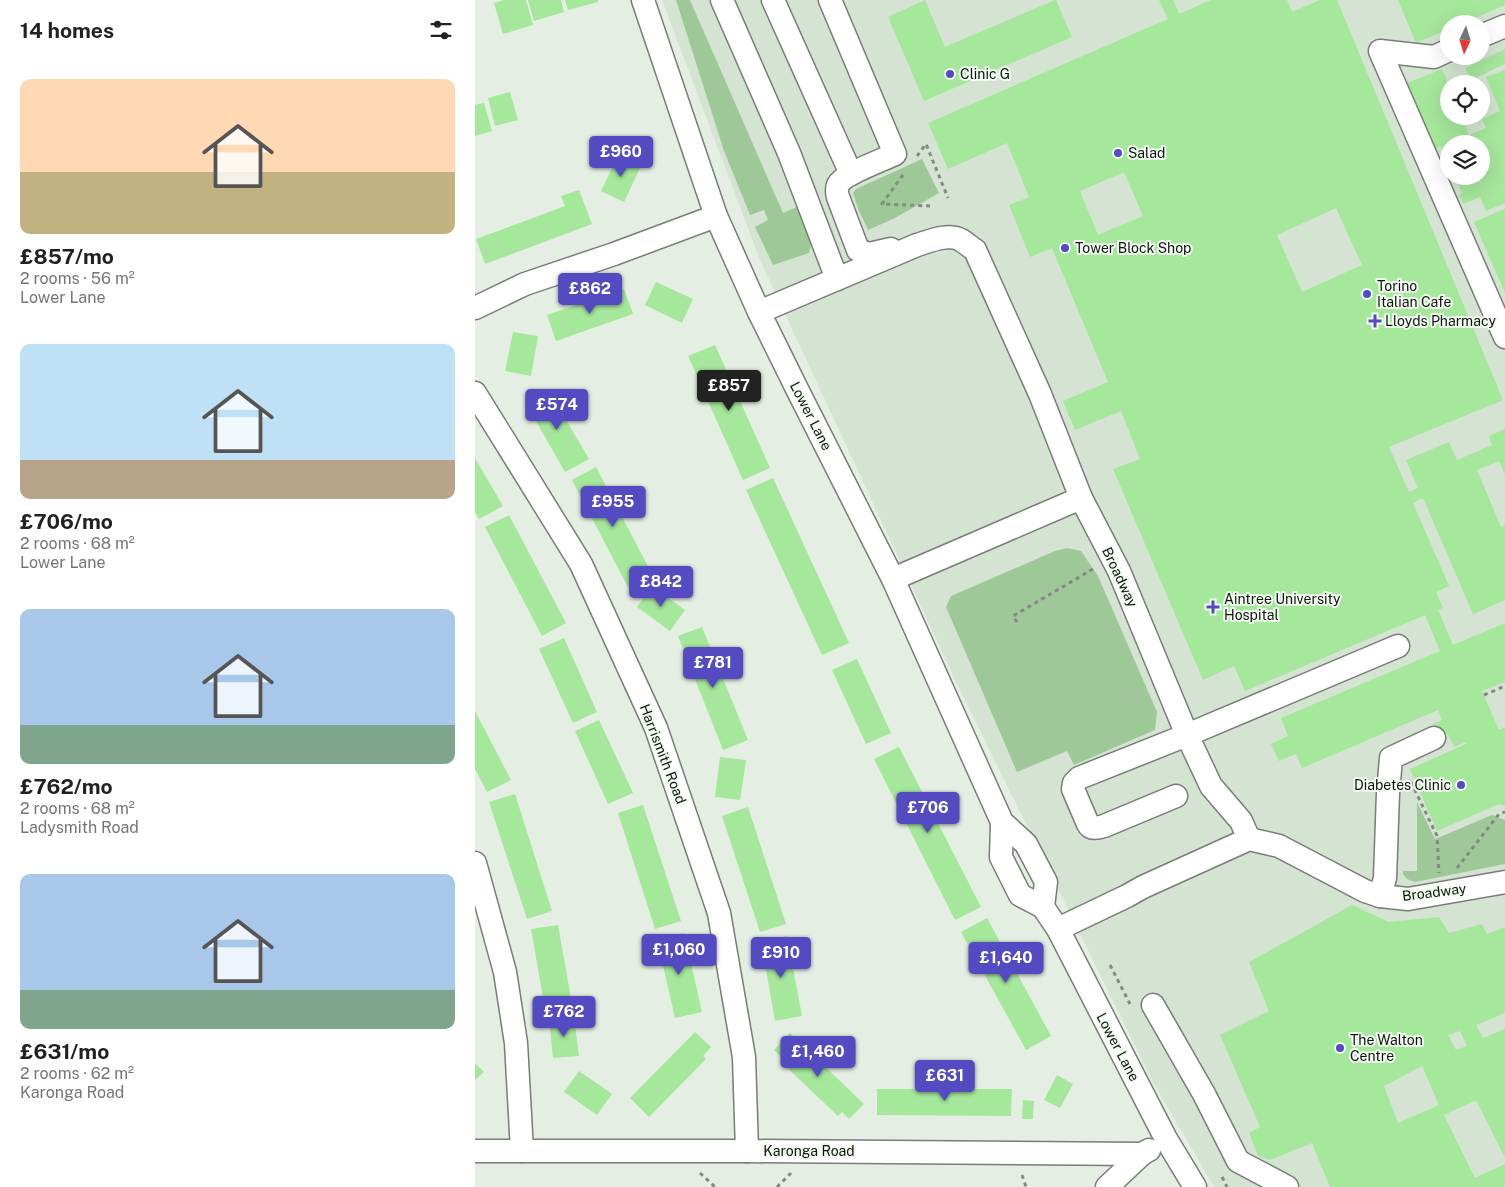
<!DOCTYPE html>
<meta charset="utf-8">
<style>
body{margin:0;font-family:"Public Sans",sans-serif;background:#f2f2f2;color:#202124;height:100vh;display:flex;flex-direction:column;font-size:19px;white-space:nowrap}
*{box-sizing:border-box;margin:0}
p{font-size:16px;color:#757577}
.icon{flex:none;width:28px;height:28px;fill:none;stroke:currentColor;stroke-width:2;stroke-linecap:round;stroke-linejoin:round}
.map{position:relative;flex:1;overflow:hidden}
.panel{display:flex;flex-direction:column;background:#fff;width:475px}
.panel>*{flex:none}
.needle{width:32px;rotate:184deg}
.controls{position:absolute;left:965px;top:15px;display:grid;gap:10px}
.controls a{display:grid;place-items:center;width:50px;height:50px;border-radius:50%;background:#fff;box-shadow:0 5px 20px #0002;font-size:25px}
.price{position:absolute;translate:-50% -42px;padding:0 11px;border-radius:5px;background:#544ac2;color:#fff;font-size:16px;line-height:32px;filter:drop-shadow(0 1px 2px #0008)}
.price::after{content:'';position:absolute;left:50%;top:30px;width:15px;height:11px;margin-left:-8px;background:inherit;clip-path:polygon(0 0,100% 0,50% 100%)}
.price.on{background:#222;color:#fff}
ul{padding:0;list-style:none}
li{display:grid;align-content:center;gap:10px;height:265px;padding:0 20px}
li span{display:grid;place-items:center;height:155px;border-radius:10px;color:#555}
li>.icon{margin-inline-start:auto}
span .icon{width:90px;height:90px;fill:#fffc;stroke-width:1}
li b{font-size:21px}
h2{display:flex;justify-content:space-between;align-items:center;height:60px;padding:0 20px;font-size:21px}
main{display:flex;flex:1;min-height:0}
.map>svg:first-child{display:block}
.built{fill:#d4e3d2;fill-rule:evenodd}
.green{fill:#9fc899}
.building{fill:#a5e79b;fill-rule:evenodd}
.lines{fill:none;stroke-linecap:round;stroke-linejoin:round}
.minor-casing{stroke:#767e75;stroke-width:25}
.path{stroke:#838a82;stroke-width:3;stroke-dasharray:4 4;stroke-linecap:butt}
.minor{stroke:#fff;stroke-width:22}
.poi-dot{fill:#544ac2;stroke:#f2fcf1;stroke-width:2}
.labels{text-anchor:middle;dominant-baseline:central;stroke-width:4;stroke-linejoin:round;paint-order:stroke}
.poi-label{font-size:14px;fill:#10130f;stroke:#f2fcf1;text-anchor:start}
.street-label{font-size:14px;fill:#10130f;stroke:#f2fcf1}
</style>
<main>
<section class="panel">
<h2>14 homes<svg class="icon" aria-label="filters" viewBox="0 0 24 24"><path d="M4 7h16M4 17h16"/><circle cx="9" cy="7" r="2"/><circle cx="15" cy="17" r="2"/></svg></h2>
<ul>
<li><span style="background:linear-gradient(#ffd9b3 60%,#c2b280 0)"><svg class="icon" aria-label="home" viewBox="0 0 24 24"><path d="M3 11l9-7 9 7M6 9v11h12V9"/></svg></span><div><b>£857/mo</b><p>2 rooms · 56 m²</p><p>Lower Lane</p></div></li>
<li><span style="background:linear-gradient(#bfe0f5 75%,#b9a48a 0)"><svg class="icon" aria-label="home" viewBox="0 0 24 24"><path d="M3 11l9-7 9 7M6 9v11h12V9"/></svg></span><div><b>£706/mo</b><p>2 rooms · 68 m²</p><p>Lower Lane</p></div></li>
<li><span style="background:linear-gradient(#a9c7e8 75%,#7fa58c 0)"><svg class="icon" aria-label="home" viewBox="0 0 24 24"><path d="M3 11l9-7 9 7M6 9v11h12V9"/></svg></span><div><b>£762/mo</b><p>2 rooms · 68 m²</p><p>Ladysmith Road</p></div></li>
<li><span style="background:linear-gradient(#a9c7e8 75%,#7fa58c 0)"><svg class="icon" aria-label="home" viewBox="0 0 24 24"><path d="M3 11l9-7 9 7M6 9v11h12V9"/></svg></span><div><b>£631/mo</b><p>2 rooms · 62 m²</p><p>Karonga Road</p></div></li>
</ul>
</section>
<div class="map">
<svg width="1030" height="1187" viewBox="0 0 1030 1187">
<rect width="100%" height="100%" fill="#e5eee3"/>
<path class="built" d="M187,0H1030V1187H739L679,1084L482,684L285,260ZM974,24H1006V56H974ZM974,84H1006V116H974ZM974,144H1006V176H974Z"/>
<g class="green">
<polygon points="201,0 215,0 308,213 324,206 337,242 334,253 298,265 280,227 293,220 289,210 275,215 249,151"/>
<polygon points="447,159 464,193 418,219 393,230 384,211 378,193 381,189"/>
<polygon points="592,548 606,551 623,576 682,712 680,730 599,765 592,751 542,772 471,607 476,596 580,551"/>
<polygon points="942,802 960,839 1017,815 1030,820 1030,864 940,882 932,879 928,874 928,871 942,871"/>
</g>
<g class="building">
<polygon points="29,0 51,0 58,25 28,34 19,3"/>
<polygon points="53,0 86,0 89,12 59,21"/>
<polygon points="90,0 123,0 123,2 93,10"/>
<polygon points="450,0 470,47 580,0 581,0 597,37 449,101 413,17"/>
<path d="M684,0H698L704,14L736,0H812L817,12L845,0H862L1028,400L914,447L934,492L943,488L931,460L974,442L982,460L1017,445L1014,436L1030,429V475L1024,461L1002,470L1026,527L1030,525V600L998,614L948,498L938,503L974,586L961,592L968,608L963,610L978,645L1030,623V682L1007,691L1024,730L1030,727V806L1024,804L962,831L935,769L991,744V742L979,747L973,734L964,738L958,724L967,720L963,710L827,768L821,754L804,761L796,744L813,736L806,718L965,651L950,615L770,691L759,666L728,680L638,469L665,459L646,411L600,430L588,401L633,382L577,248L555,257L534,205L554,197L532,143L473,169L453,123L693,19ZM649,172L668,216L623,235L605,191ZM861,208L887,265L827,292L802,235Z"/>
<polygon points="923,0 1030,0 1030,5 986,24 974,24 974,29 941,43"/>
<polygon points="1030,49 1030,64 996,80 990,68"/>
<polygon points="967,69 974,85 974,116 987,116 994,135 1011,128 1007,119 1025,111 1011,77 1030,70 1030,203 1011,211 1005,197 988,204 984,194 987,193 982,181 980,181 978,176 1006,176 1006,144 974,144 974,166 966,146 955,151 927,85"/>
<polygon points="35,92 43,120 20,126 13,98"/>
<polygon points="9,103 17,131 0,136 0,105"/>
<polygon points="143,155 166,166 149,202 126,191"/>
<polygon points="104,190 117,224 10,264 1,239 90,206 86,196"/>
<polygon points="1030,209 1030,293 999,222"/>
<polygon points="181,282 218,299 207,323 170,305"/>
<polygon points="149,289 158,314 81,341 72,315"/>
<polygon points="38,332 63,336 56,376 30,371"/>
<polygon points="240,345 295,468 268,480 213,356"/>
<polygon points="73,389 114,459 90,472 50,402"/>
<polygon points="0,458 28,506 4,519 0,512"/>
<polygon points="121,467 178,576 154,589 97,480"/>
<polygon points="298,478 374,643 347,655 271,490"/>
<polygon points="34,515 91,623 67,636 10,527"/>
<polygon points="177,586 210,610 195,631 162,607"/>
<polygon points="227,627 273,740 248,750 203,636"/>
<polygon points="89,638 122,712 98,723 64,649"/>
<polygon points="382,659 416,733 391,744 357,670"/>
<polygon points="0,711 36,780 12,792 0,769"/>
<polygon points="124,720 158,793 133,804 100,731"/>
<polygon points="424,747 506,907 480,920 399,759"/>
<polygon points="245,757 271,760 265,800 240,797"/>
<polygon points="40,794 77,911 52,919 14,802"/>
<polygon points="168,805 206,921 180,929 143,813"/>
<polygon points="273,807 311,924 285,932 247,816"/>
<path d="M877,905L914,922L964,917L974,933L1007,924L1012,934L1030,927V1013L1001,1025L1008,1038L1030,1029V1158L1001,1100L969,1115L1000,1178L1030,1164V1187H855L837,1143L795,1160L783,1156L774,1133L785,1127L745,1035L794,1011L774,962ZM985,1031L992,1046L981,1050L973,1035ZM947,1066L964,1105L923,1123L909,1086Z"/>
<polygon points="512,918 576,1036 551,1050 486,932"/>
<polygon points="83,925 97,1004 70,1009 56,929"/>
<polygon points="209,933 227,1012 200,1018 182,939"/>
<polygon points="312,936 327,1016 300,1021 286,941"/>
<polygon points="99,1017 104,1056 78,1058 74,1019"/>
<polygon points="220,1032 236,1047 228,1056 231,1059 174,1117 155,1098"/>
<polygon points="315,1033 389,1104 374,1119 367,1112 363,1116 305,1061 307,1058 299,1050"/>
<polygon points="0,1063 9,1072 0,1080"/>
<polygon points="104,1071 137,1094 122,1115 89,1092"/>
<polygon points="582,1075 598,1084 585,1108 569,1100"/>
<polygon points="402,1089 537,1089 536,1116 402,1115"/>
<polygon points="548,1100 559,1101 558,1119 547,1119"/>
</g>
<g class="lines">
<defs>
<g id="minor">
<polyline points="168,0 241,216 284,312 323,391 418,579 527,822 551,844 571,882 568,907"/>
<polyline points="247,0 314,153 362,279"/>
<polyline points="298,0 376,174"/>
<path d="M355,0L420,154C408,160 368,174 363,185C361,189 362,193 363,197L383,250L394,254L416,249"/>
<polyline points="1006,36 1030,26"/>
<polyline points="974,50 959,57 905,51 1030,337"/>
<polyline points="0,308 50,284 139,254 241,216"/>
<path d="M284,312L442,245C455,241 473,233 486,240C491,243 495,247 500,250L565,394L606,498L644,571L712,735L736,786L766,821L774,839"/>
<polyline points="0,393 106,564 181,728 244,913 269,1057 272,1151"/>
<polyline points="418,579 606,498"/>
<path d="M701,796L629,826C623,828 616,830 613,824L598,789L599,783L604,778L712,735L923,646"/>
<polyline points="527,822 526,857 545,895 568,907 583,929 691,1139 720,1187"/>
<polyline points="0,863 30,972 41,1043 47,1151"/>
<polyline points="905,896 910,878 913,793 916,758 959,738"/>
<polyline points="583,929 652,896 668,887 774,839 804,846 890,891 905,896 933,899 1030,882"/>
<polyline points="678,1005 729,1094 763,1161 812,1187"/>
<polyline points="0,1151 272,1151 667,1154"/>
<polyline points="632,1187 667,1154 674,1150"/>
</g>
</defs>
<use href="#minor" class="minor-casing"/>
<g class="path">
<polyline points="442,156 451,144 473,198"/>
<polyline points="428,175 407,204 455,206"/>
<polyline points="542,622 538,616 618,569"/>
<polyline points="1009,695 1030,686"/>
<polyline points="936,782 962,836 964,873"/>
<polyline points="982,868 1024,814 1030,812"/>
<polyline points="635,965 655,1004"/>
<polyline points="225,1173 240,1187"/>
<polyline points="547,1175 551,1187"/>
<polyline points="747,1177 752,1187"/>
<polyline points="302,1187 316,1173"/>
</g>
<use href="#minor" class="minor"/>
</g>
<g class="poi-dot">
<circle cx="475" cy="74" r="5"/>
<circle cx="643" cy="153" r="5"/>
<circle cx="590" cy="248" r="5"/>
<circle cx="892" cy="294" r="5"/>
<path d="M897.5 313.5h5v5h5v5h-5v5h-5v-5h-5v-5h5z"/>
<path d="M735.5 599.5h5v5h5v5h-5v5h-5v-5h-5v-5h5z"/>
<circle cx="986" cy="785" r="5"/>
<circle cx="865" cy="1048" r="5"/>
</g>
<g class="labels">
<g class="poi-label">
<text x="485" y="74">Clinic G</text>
<text x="653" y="153">Salad</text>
<text x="600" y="248">Tower Block Shop</text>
<text x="902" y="286">Torino<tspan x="902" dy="16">Italian Cafe</tspan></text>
<text x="910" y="321">Lloyds Pharmacy</text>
<text x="749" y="599">Aintree University<tspan x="749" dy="16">Hospital</tspan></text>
<text x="976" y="785" text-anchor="end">Diabetes Clinic</text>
<text x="875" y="1040">The Walton<tspan x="875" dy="16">Centre</tspan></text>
</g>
<g class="street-label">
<text transform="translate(336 416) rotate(63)">Lower Lane</text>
<text transform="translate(645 577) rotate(65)">Broadway</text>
<text transform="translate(188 754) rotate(69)">Harrismith Road</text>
<text transform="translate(959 892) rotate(-7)">Broadway</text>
<text transform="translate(643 1047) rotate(62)">Lower Lane</text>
<text x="334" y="1151">Karonga Road</text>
</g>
</g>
</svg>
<div class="controls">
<a><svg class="needle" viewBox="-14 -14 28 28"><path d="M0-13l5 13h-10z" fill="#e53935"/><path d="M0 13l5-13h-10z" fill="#757577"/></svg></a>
<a><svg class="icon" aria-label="locate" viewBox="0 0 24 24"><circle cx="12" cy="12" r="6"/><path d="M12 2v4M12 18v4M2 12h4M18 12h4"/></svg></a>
<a><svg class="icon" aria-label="layers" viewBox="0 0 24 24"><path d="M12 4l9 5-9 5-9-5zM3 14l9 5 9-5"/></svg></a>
</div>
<b class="price" style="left:146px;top:178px">£960</b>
<b class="price" style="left:115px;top:315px">£862</b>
<b class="price on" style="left:254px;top:412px">£857</b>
<b class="price" style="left:82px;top:431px">£574</b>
<b class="price" style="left:138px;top:528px">£955</b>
<b class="price" style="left:186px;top:608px">£842</b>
<b class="price" style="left:238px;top:689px">£781</b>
<b class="price" style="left:453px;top:834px">£706</b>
<b class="price" style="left:204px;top:976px">£1,060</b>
<b class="price" style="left:306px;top:979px">£910</b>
<b class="price" style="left:531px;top:984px">£1,640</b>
<b class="price" style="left:89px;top:1038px">£762</b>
<b class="price" style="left:343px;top:1078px">£1,460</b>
<b class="price" style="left:470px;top:1102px">£631</b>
</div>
</main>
